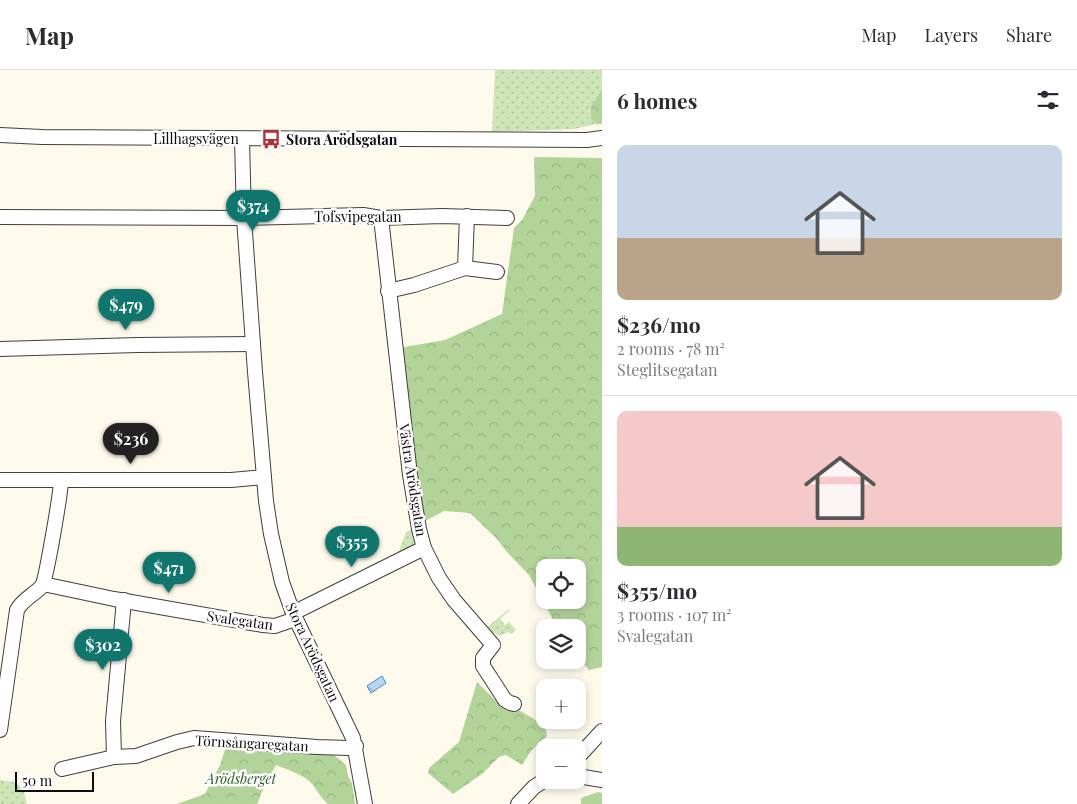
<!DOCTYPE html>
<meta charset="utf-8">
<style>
body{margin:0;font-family:"Playfair Display",serif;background:#f2f2f3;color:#2b2b33;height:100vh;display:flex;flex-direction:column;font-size:19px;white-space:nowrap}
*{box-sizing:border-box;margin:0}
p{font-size:16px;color:#7c7c81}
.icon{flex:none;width:28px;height:28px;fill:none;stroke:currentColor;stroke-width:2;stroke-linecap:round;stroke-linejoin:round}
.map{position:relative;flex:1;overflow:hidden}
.drawer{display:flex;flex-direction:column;background:#fff;width:475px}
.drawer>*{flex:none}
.fabs{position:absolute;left:536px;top:489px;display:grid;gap:10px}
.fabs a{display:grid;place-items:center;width:50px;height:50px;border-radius:10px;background:#fff;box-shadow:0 2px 8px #0003;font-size:25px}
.scale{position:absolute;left:15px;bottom:12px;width:79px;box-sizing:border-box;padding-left:5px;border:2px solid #0c0c0c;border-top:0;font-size:14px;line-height:18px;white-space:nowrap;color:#0c0c0c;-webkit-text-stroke:4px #fff;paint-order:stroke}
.price{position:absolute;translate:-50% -42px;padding:0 11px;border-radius:18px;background:#0f766e;color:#fff;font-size:16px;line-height:32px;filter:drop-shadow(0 1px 2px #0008)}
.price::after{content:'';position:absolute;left:50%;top:30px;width:15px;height:11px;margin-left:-8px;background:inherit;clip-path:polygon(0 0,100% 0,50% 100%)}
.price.current{background:#222;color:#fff}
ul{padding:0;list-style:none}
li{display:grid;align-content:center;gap:10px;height:265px;padding:0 15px}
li+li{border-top:1px solid #e1e1e2}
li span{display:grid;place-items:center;height:155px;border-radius:10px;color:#555}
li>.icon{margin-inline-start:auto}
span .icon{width:90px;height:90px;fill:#fffc;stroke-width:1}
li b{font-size:21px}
h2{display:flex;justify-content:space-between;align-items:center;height:60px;padding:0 15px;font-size:21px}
header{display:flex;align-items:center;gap:30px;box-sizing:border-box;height:70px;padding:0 25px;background:#fff;border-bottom:1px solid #e1e1e2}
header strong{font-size:24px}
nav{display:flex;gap:28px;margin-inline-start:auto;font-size:18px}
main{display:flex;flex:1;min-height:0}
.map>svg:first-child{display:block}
.grass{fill:url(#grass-dots)}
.forest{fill:url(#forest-crowns);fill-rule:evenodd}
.water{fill:url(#water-waves);stroke:#418bc2}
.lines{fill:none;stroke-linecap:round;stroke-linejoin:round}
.minor-casing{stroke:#3f3f3f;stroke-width:16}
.minor{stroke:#fff;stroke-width:14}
.labels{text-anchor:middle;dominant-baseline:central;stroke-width:5;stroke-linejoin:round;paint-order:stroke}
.street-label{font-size:14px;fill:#0c0c0c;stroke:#fff}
.poi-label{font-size:14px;font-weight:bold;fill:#0c0c0c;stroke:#fff;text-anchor:start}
.park-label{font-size:14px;font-style:italic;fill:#2c5d22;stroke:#fff}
</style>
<header>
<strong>Map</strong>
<nav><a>Map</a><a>Layers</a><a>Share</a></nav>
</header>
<main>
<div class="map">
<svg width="602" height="734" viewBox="0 0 602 734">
<defs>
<pattern id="grass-dots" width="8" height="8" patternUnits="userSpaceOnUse" patternTransform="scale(1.25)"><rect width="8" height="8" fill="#cee5b8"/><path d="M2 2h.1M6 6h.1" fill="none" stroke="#b0c39d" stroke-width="1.8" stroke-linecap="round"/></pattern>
<pattern id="forest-crowns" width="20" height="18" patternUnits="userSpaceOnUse" patternTransform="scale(1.25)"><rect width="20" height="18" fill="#b2d499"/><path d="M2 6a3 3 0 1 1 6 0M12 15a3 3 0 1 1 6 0" fill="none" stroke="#98b583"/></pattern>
<pattern id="water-waves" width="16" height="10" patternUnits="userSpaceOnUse" patternTransform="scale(1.25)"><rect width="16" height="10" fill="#b4d8f1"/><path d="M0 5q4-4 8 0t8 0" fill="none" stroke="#9ab8cd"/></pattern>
</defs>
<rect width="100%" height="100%" fill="#fdfaec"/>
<g class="grass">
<polygon points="495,0 602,0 602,19 591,36 591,49 597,54 574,59 492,62"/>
<polygon points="414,458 415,468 411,480 398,484 406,462"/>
<polygon points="509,539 510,540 500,549 505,555 509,552 516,560 511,564 508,562 499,566 486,558"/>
<polygon points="0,710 14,712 23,718 27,734 0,734"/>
</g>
<g class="forest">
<polygon points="602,19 602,54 597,54 591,49 591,36"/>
<path d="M534,87L602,88V597L589,600L578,587V558L557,557L529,505L507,482L496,468L470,443L444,441L425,451L418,414L399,278L445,270L502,244L514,158L522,150L535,126ZM545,498H578V530H545Z"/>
<polygon points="477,612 497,632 512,636 544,655 546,660 547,666 531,681 522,695 506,685 499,687 482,704 453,724 428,703 429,698 459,672"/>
<path d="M226,677L315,681L334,685L346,695L348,706L352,713L355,734H328C321,728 318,722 313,715C305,705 288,700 276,695L266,712L257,734H177L205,724L220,695Z"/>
<polygon points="598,722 602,723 602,734 581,734 581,728"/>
</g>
<polygon class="water" points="382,606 386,613 371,623 367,616"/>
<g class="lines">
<defs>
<g id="minor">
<polyline points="0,65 42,67 587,70 602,68"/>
<polyline points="242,69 244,148 255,302 266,431 271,464 282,512 293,543 353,668 365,734"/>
<polyline points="0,147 244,148 363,145 381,148 442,146 507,148"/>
<polyline points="381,148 410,405 419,459 424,478 439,508 454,530 493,575 483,588 483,596 505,630 510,633 514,634"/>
<polyline points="465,198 497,202"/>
<polyline points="388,221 414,215 465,198 467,146"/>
<polyline points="0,279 137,275 253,274"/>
<polyline points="0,410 231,410 264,407"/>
<polyline points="43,514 114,529 263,555 275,556 295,549"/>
<polyline points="293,543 424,478"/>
<path d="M0,660L17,540C23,529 34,525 42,516C46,510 61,422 61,410"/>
<polyline points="114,687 113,651 124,530"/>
<polyline points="578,687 602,661"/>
<polyline points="62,699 114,687 136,686 177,672 194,668 317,677 349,678 356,676"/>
<polyline points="578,706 602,710"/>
<polyline points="518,734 534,717 545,710"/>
</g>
</defs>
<use href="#minor" class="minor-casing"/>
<use href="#minor" class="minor"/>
</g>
<defs>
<symbol id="bus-bare" viewBox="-9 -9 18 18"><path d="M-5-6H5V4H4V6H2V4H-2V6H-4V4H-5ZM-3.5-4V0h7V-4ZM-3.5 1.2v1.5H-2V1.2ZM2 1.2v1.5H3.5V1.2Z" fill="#b02f32" stroke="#fff" stroke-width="2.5" paint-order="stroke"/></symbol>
</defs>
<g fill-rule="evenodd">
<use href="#bus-bare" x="257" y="55" width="28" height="28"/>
</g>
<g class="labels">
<g class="street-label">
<text x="196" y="68">Lillhagsvägen</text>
<text x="358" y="146">Tofsvipegatan</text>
<text transform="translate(413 410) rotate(81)">Västra Arödsgatan</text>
<text transform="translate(240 550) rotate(8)">Svalegatan</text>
<text transform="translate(313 582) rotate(65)">Stora Arödsgatan</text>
<text transform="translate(252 673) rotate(3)">Törnsångaregatan</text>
</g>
<g class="poi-label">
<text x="286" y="69">Stora Arödsgatan</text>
</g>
<g class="park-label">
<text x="241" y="708">Arödsberget</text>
</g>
</g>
</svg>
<div class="fabs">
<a><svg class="icon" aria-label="locate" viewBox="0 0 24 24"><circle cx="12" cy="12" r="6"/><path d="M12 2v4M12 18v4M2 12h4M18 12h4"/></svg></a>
<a><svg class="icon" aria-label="layers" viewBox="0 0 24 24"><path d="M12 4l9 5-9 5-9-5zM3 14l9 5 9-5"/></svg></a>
<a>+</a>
<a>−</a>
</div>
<div class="scale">50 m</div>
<b class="price" style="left:253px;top:162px">$374</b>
<b class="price" style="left:126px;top:261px">$479</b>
<b class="price current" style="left:131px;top:395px">$236</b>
<b class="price" style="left:352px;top:498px">$355</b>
<b class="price" style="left:169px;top:524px">$471</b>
<b class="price" style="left:103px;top:601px">$302</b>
</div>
<section class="drawer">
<h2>6 homes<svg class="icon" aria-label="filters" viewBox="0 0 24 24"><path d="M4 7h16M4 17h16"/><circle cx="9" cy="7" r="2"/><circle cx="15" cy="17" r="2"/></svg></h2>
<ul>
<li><span style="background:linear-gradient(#c9d6e8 60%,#b9a48a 0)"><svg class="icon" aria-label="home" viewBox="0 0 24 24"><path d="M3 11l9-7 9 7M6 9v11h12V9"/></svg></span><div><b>$236/mo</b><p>2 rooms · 78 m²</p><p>Steglitsegatan</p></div></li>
<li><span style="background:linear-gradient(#f6c9c9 75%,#8fb573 0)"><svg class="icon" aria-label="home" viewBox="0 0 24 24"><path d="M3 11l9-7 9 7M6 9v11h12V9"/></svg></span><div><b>$355/mo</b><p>3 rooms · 107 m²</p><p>Svalegatan</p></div></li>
</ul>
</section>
</main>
